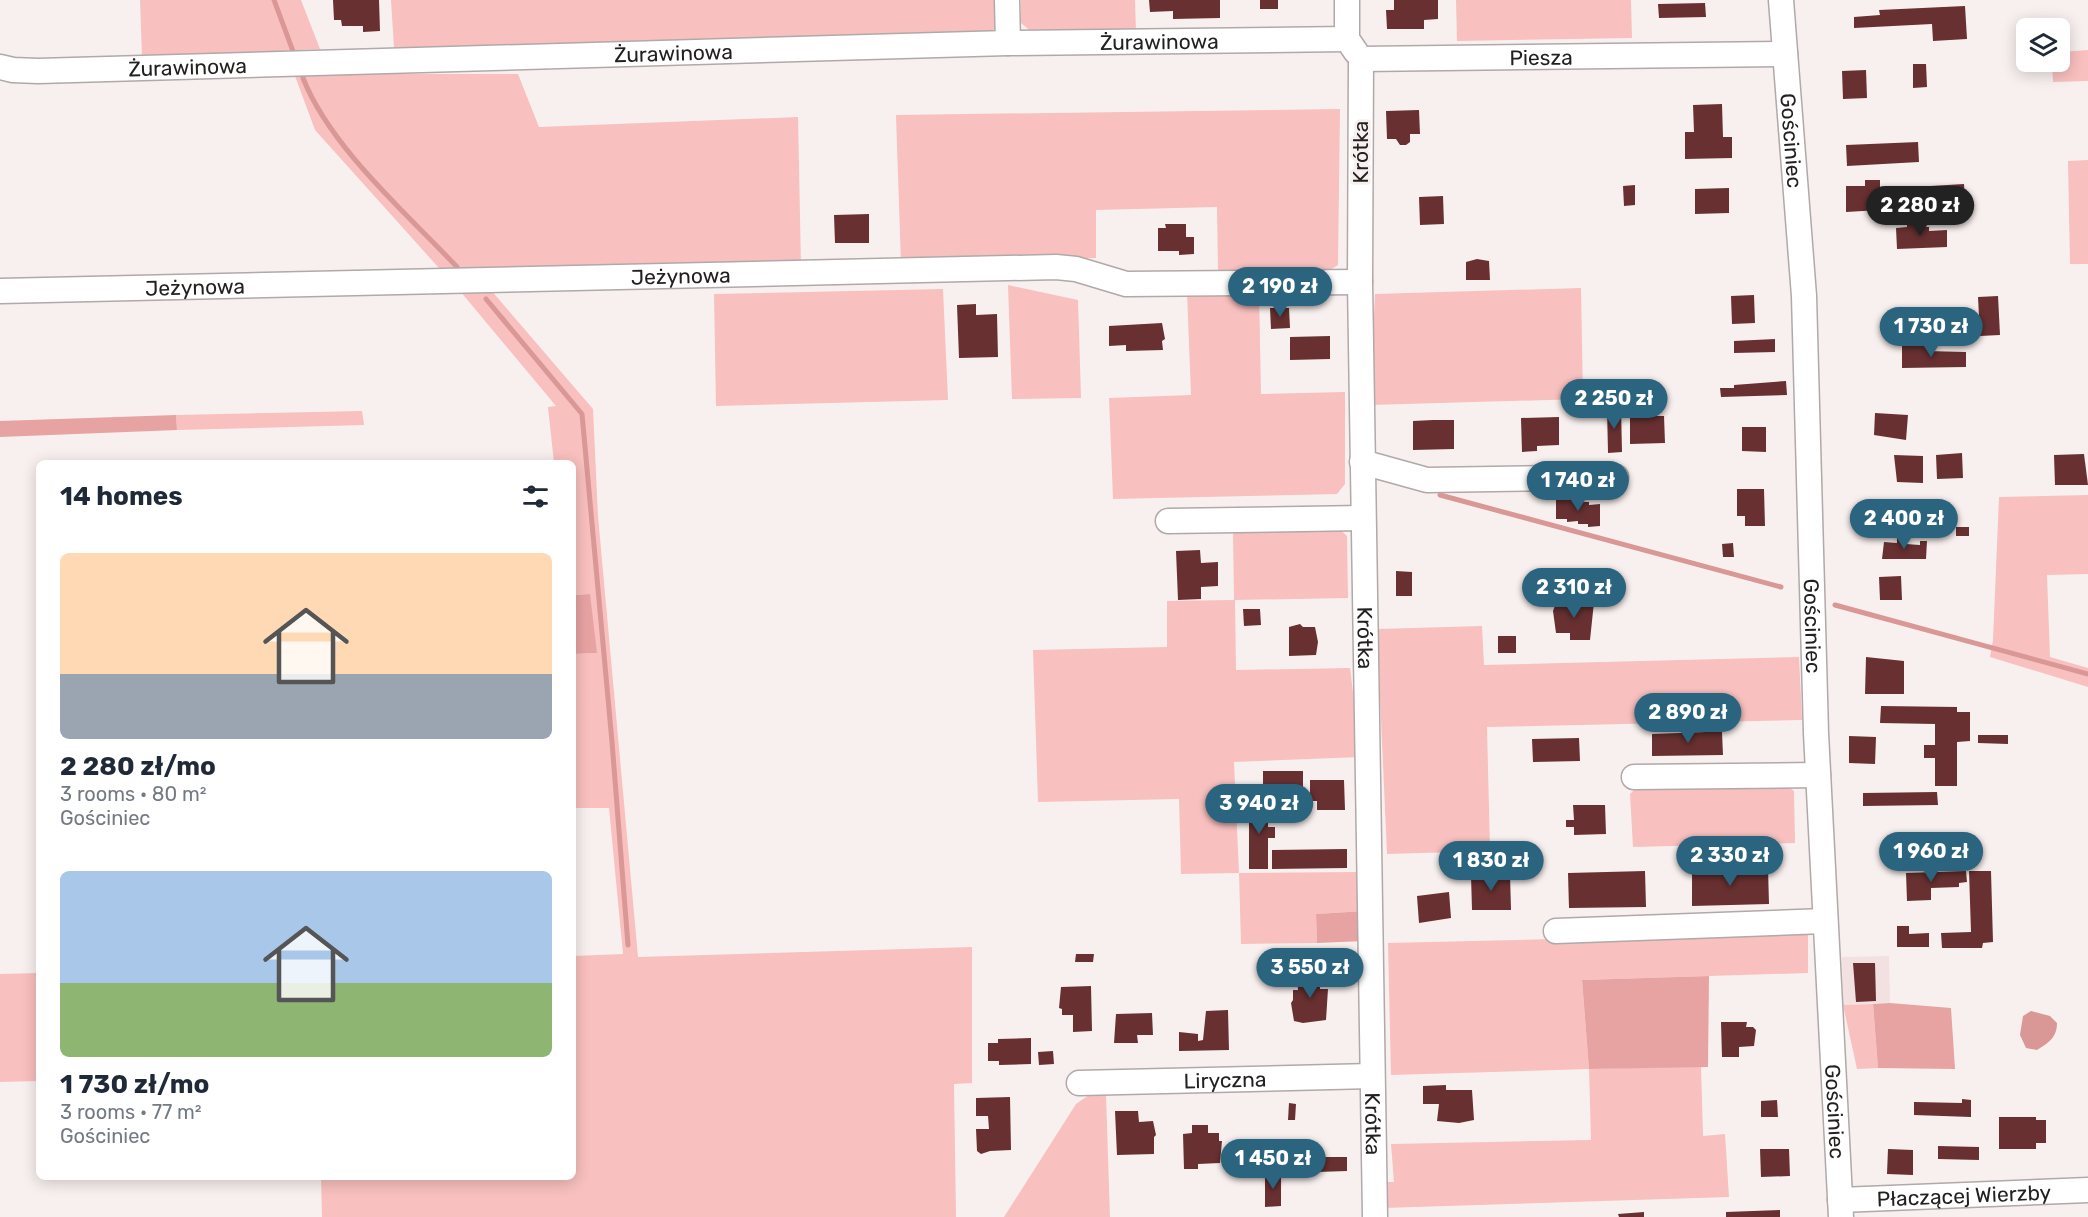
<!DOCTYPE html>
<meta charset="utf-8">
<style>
body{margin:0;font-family:Rubik,sans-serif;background:#f2f2f3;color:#1f2937;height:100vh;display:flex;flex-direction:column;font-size:22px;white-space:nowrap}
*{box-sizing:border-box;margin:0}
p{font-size:20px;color:#747a83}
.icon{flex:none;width:33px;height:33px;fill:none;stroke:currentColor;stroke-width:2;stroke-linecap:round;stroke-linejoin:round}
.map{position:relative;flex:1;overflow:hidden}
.details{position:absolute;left:36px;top:460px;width:540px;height:720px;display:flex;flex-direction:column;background:#fff;border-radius:9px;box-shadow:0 3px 15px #0003}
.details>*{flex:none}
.controls{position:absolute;left:2016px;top:18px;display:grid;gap:12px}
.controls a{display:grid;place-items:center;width:54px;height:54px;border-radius:9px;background:#fff;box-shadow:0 3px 15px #0003;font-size:30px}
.price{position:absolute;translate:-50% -51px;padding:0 14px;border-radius:21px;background:#2b647e;color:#fff;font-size:20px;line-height:39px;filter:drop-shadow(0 2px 3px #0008)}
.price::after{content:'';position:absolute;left:50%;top:36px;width:18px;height:14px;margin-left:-9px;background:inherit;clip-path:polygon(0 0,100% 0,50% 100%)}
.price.current{background:#222;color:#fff}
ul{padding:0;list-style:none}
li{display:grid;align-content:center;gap:12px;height:318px;padding:0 24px}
li span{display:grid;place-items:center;height:186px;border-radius:9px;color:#555}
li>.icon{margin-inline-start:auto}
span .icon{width:108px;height:108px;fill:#fffc;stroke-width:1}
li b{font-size:26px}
h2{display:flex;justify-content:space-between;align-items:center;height:72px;padding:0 24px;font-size:26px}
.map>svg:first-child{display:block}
.built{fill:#f2e1e0}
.green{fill:#f8c0bf}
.forest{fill:#e7a3a2}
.water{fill:#d99796}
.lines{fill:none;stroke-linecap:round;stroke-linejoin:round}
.stream{stroke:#d99796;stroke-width:5}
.building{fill:#683031}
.minor-casing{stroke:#b1a9a9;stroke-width:27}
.minor{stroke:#fff;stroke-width:24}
.labels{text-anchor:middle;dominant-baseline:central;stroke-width:6;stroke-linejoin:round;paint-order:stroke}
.street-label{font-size:21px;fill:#232020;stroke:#f8f0ef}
</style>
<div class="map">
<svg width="2088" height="1217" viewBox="0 0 2088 1217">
<rect width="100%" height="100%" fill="#f8f0ef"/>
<polygon class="built" points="1889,956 1890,1003 1843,1005 1842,957"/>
<g class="green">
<polygon points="140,0 301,0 320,49 142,57"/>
<polygon points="391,0 994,0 995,28 986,36 394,48"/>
<polygon points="1021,0 1135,0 1136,33 1034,34 1021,23"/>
<polygon points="1456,0 1631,0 1632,38 1457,41"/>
<polygon points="2088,50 2088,81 2053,82 2052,62 2060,62 2060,52"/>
<polygon points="315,74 518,74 539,127 798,117 801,266 447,277 315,130 295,76"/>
<polygon points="1340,109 1338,265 1330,270 1223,276 1218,269 1217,207 1096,210 1096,258 901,264 896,115"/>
<polygon points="2088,160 2088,264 2070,264 2068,161"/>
<polygon points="1008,285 1078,300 1081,398 1012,399"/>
<polygon points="1581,288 1583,399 1370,405 1375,294"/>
<polygon points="490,289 593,409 598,516 638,957 972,947 972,1083 954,1084 956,1217 322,1217 321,1178 573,1178 573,956 623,954 609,808 573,808 573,654 596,653 589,594 573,595 573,464 554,463 548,407 556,406 460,291"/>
<polygon points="943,289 948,400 716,406 714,294"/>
<polygon points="1259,291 1261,394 1345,392 1345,484 1337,494 1113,499 1109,398 1191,395 1187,292"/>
<polygon points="362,411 364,425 177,430 176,415"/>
<polygon points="2088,495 2088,574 2047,575 2050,657 2088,668 2088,687 1990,657 1993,640 1999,497"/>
<polygon points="1337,527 1347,536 1348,598 1235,600 1236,670 1350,668 1361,757 1234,762 1239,873 1359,872 1365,911 1316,914 1317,943 1241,944 1239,873 1181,874 1179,799 1038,802 1033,650 1167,647 1167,601 1234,600 1233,529"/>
<polygon points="1482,626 1484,665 1799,657 1802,720 1487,727 1490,851 1387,854 1377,629"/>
<polygon points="1780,781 1794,791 1795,843 1633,847 1630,794 1640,784"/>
<polygon points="1808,933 1808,973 1582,980 1589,1069 1701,1066 1703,1136 1725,1134 1729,1197 1383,1208 1384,1182 1394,1182 1391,1144 1591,1140 1589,1069 1391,1075 1388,943"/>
<polygon points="39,973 39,1081 0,1082 0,974"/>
<polygon points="1873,1004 1878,1068 1857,1069 1843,1005"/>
<polygon points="1089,1095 1106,1095 1110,1217 1004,1217 1076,1104"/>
</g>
<g class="forest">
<polygon points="176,415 177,430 0,437 0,421"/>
<polygon points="590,594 597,653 573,654 573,595"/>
<polygon points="1365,911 1365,941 1317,943 1316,914"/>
<polygon points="1709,976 1708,1067 1589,1069 1582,980"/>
<polygon points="1890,1003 1951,1008 1955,1069 1878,1068 1873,1004"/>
</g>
<path class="water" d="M2031,1011L2050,1016L2057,1023C2057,1038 2048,1043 2037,1050L2026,1048L2020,1035L2023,1016Z"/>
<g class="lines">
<g class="stream">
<polyline points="274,0 294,54"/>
<path d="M303,78C330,147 406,213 457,267"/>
<polyline points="486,299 582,414 612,742 628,945"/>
<polyline points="1440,495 1781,587"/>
<polyline points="1835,605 2088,674"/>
</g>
</g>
<g class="building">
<polygon points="333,0 379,0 380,31 363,32 363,26 342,26 341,20 334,20"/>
<polygon points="1149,0 1220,0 1220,18 1173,19 1173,11 1150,12"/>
<rect x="1260" y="0" width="18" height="9"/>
<polygon points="1394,0 1438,0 1438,19 1424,20 1424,29 1387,29 1386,10 1394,10"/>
<polygon points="1705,3 1706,17 1659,18 1658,4"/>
<polygon points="1965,6 1967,39 1933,41 1932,24 1854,28 1854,17 1880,15 1879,10"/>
<polygon points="1913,64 1926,64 1927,87 1913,88"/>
<polygon points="1866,70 1867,98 1843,99 1842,71"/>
<polygon points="1722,104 1723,137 1732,137 1732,158 1685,159 1685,132 1694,132 1693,105"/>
<polygon points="1419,110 1420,134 1410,134 1410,142 1406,145 1400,145 1396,139 1387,139 1386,111"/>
<polygon points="1918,142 1919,162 1847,166 1846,145"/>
<polygon points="1865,180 1880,180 1880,210 1846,212 1846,186 1865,186"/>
<polygon points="1964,184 1965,200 1931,203 1930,186"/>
<polygon points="1635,185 1635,205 1624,206 1623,186"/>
<polygon points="1729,188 1729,213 1695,214 1695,189"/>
<polygon points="1443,196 1444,224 1420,225 1419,197"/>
<polygon points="869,214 869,243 835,243 834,215"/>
<polygon points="1919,221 1919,227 1929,227 1929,231 1947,230 1947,247 1897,249 1896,228 1907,227 1907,222"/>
<polygon points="1165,224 1186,224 1186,237 1194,237 1194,254 1179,255 1179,251 1158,251 1158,228 1166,228"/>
<polygon points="1477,259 1489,261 1490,280 1466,280 1466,262"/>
<polygon points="1754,295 1755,323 1732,324 1731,296"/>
<polygon points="1998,296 2000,335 1980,336 1978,297"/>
<polygon points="976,304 976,315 997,314 998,357 959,358 957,305"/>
<polygon points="1270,308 1289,308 1290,328 1271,329"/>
<polygon points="1926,313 1926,327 1888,327 1887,314"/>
<polygon points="1162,323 1165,339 1162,341 1163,350 1126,351 1126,345 1109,346 1109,326"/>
<polygon points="1330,336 1330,359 1290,360 1290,337"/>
<polygon points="1775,339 1775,352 1734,353 1734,341"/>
<polygon points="1902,345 1927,346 1927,351 1966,352 1966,367 1902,368"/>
<polygon points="1786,381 1787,395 1721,397 1720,388 1734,388 1734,385"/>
<polygon points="1607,408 1621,408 1622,452 1608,453"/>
<polygon points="1875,413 1908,415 1906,440 1874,435"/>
<polygon points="1630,416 1664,416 1665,443 1630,444"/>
<polygon points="1559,417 1559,445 1537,446 1537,451 1522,452 1521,418"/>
<polygon points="1433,420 1454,420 1454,449 1413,450 1413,421"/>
<polygon points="1742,427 1766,427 1766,452 1742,451"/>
<polygon points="1962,453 1963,478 1937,479 1936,455"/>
<polygon points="2084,454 2088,485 2055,485 2054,455"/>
<polygon points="1894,455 1923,456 1923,483 1897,482"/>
<polygon points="1737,489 1764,489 1765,526 1745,526 1745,516 1737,516"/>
<polygon points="1556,496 1578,499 1578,502 1589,502 1589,505 1600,504 1600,526 1588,527 1588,524 1578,524 1578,521 1567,522 1567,519 1556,519"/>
<polygon points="1919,501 1919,507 1923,509 1945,509 1944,520 1922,520 1922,526 1913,526 1913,521 1904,521 1904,502"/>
<rect x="1956" y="527" width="13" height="9"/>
<polygon points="1897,536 1907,537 1906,544 1920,545 1920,541 1927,541 1926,559 1882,559 1884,542 1897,543"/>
<polygon points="1733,543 1734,557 1723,557 1722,544"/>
<polygon points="1200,550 1201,563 1218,562 1218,586 1201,587 1201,599 1178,600 1176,551"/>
<polygon points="1396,571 1412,572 1412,596 1396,596"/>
<polygon points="1901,576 1902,600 1880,600 1879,577"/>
<polygon points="1572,599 1594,602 1590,640 1570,640 1570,633 1556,633 1553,611 1556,603 1569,603"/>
<polygon points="1243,609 1260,609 1261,625 1244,626"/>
<polygon points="1300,624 1303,627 1315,627 1318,642 1316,655 1289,656 1289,627"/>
<rect x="1498" y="636" width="18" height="17"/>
<polygon points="1866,657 1904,661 1904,694 1865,694"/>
<polygon points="1881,706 1957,707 1957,712 1970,712 1970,741 1957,742 1957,786 1935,786 1935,758 1924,758 1924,745 1935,745 1935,724 1880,723"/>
<polygon points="1706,732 1722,732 1723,755 1652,756 1652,734"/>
<polygon points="1978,735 2008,735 2008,744 1978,743"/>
<polygon points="1849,736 1876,737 1875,764 1849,763"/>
<polygon points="1579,738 1580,761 1533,762 1532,739"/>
<rect x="1263" y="771" width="40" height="16"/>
<polygon points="1310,780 1344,780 1345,810 1317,810 1317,801 1310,801"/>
<polygon points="1937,792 1938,805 1863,806 1863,793"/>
<polygon points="1249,801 1268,801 1268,827 1275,827 1275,838 1268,838 1268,869 1249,869"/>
<polygon points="1573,805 1605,805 1606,834 1574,835 1574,827 1566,827 1566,820 1574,820"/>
<polygon points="1347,849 1347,868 1272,869 1272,850"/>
<polygon points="1768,868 1769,904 1692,906 1692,870"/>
<polygon points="1645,871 1646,907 1569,908 1568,873"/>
<polygon points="1966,871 1967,882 1959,883 1959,887 1931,888 1931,900 1907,901 1906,873"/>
<polygon points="1969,871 1991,871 1993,942 1983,943 1982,948 1942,948 1941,933 1971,932"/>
<polygon points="1510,874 1511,910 1472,910 1471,875"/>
<polygon points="1449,892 1451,918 1419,923 1417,896"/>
<polygon points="1897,926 1909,926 1909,934 1929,933 1929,947 1897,947"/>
<polygon points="1076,954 1094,954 1093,962 1075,962"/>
<polygon points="1853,963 1875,963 1876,1001 1856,1002"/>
<polygon points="1320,973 1320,989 1328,989 1326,1020 1303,1023 1294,1021 1291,1003 1293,1000 1293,990 1298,990 1297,974"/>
<polygon points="1091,986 1092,1031 1073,1032 1073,1015 1062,1015 1062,1009 1059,1008 1061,987"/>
<polygon points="1228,1010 1229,1050 1179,1051 1179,1032 1198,1034 1198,1041 1203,1040 1206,1011"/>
<polygon points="1152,1013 1153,1035 1137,1035 1138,1043 1114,1043 1116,1014"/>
<polygon points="1721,1022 1747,1022 1746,1027 1753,1027 1756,1030 1754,1046 1739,1047 1739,1057 1722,1057"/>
<polygon points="1031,1038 1031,1064 999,1065 999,1061 988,1061 988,1043 998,1043 998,1039"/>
<polygon points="1053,1051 1054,1064 1039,1065 1038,1052"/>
<polygon points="1446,1085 1446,1090 1472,1090 1474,1120 1459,1123 1437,1121 1439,1104 1423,1104 1423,1086"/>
<polygon points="1010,1097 1011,1150 990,1151 981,1154 977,1151 976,1129 989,1129 988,1116 976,1116 976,1098"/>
<polygon points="1962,1099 1971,1100 1971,1117 1914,1115 1914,1102 1962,1103"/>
<polygon points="1777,1100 1778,1117 1761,1117 1761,1101"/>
<polygon points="1289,1103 1296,1104 1295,1120 1288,1120"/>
<polygon points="1115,1111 1138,1111 1139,1122 1153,1121 1156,1135 1154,1137 1154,1154 1117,1155"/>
<polygon points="1999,1117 2036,1117 2036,1120 2046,1120 2046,1143 2036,1143 2036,1149 1999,1149"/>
<polygon points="1192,1125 1208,1125 1208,1133 1219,1133 1219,1141 1222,1141 1220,1163 1198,1164 1198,1169 1184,1169 1183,1134 1192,1133"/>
<polygon points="1938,1146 1979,1147 1979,1160 1938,1159"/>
<polygon points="1760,1149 1789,1149 1790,1176 1761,1177"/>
<polygon points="1888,1149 1913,1150 1913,1175 1887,1174"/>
<polygon points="1315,1152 1323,1152 1324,1157 1347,1157 1347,1171 1288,1173 1288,1160 1315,1159"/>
<polygon points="1265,1174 1281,1174 1281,1206 1265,1207"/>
<polygon points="1780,1210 1780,1217 1726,1217 1726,1212"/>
<polygon points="1644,1212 1644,1217 1619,1217 1618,1214"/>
</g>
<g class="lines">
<defs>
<g id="minor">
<polyline points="1007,0 1008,43"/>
<polyline points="1347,0 1347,39 1356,52"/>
<path id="s1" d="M1781,0L1804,296L1816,733L1841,1217"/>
<path id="s2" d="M1361,59L1360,282L1375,1217"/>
<path id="s3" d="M1361,59L1785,54"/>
<path id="s4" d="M0,67L13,70L38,71L1008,43L1347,39"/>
<path id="s5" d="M0,291L1056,267L1076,269L1126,284L1360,282"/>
<polyline points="1362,462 1427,480 1616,477"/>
<polyline points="1168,521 1363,518"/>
<polyline points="1634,777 1818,775"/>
<polyline points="1556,931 1825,921"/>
<path id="s6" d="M1079,1083L1372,1076"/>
<path id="s7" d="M1840,1200L2088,1190"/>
</g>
</defs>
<use href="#minor" class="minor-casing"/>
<use href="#minor" class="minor"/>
</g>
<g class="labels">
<g class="street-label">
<text stroke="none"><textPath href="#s4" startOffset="1160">Żurawinowa</textPath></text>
<text stroke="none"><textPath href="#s4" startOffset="674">Żurawinowa</textPath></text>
<text stroke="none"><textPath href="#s3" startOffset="180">Piesza</textPath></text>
<text stroke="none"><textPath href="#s4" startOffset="188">Żurawinowa</textPath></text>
<text stroke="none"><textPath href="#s1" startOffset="141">Gościniec</textPath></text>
<text transform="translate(1360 152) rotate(-90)">Krótka</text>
<text stroke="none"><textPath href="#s5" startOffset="681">Jeżynowa</textPath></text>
<text stroke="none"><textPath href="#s5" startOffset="195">Jeżynowa</textPath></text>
<text stroke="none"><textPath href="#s1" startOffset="627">Gościniec</textPath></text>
<text stroke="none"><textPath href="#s2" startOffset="579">Krótka</textPath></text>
<text stroke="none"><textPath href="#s6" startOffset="146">Liryczna</textPath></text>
<text stroke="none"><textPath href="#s1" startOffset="1113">Gościniec</textPath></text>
<text stroke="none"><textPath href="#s2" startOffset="1065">Krótka</textPath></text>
<text stroke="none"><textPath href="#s7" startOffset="124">Płaczącej Wierzby</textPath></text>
</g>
</g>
</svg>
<div class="controls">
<a><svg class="icon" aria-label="layers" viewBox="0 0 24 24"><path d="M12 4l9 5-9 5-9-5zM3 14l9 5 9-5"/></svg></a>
</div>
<b class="price current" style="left:1920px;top:237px">2 280 zł</b>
<b class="price" style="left:1280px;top:318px">2 190 zł</b>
<b class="price" style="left:1931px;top:358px">1 730 zł</b>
<b class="price" style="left:1614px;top:430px">2 250 zł</b>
<b class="price" style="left:1578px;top:512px">1 740 zł</b>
<b class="price" style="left:1904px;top:550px">2 400 zł</b>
<b class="price" style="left:1574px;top:619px">2 310 zł</b>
<b class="price" style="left:1688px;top:744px">2 890 zł</b>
<b class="price" style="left:1259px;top:835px">3 940 zł</b>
<b class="price" style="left:1931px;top:883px">1 960 zł</b>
<b class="price" style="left:1730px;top:887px">2 330 zł</b>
<b class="price" style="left:1491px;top:892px">1 830 zł</b>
<b class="price" style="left:1310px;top:999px">3 550 zł</b>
<b class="price" style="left:1273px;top:1190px">1 450 zł</b>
<section class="details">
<h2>14 homes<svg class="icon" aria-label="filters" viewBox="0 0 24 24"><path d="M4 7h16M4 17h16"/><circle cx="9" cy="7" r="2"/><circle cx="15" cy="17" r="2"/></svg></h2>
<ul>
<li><span style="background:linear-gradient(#ffd9b3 65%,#9aa5b1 0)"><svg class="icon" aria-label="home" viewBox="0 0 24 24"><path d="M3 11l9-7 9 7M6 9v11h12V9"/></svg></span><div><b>2 280 zł/mo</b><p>3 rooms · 80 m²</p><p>Gościniec</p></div></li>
<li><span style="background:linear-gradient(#a9c7e8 60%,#8fb573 0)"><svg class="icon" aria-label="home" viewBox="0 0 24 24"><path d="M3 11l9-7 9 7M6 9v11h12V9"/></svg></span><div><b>1 730 zł/mo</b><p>3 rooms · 77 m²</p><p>Gościniec</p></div></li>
</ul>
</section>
</div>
